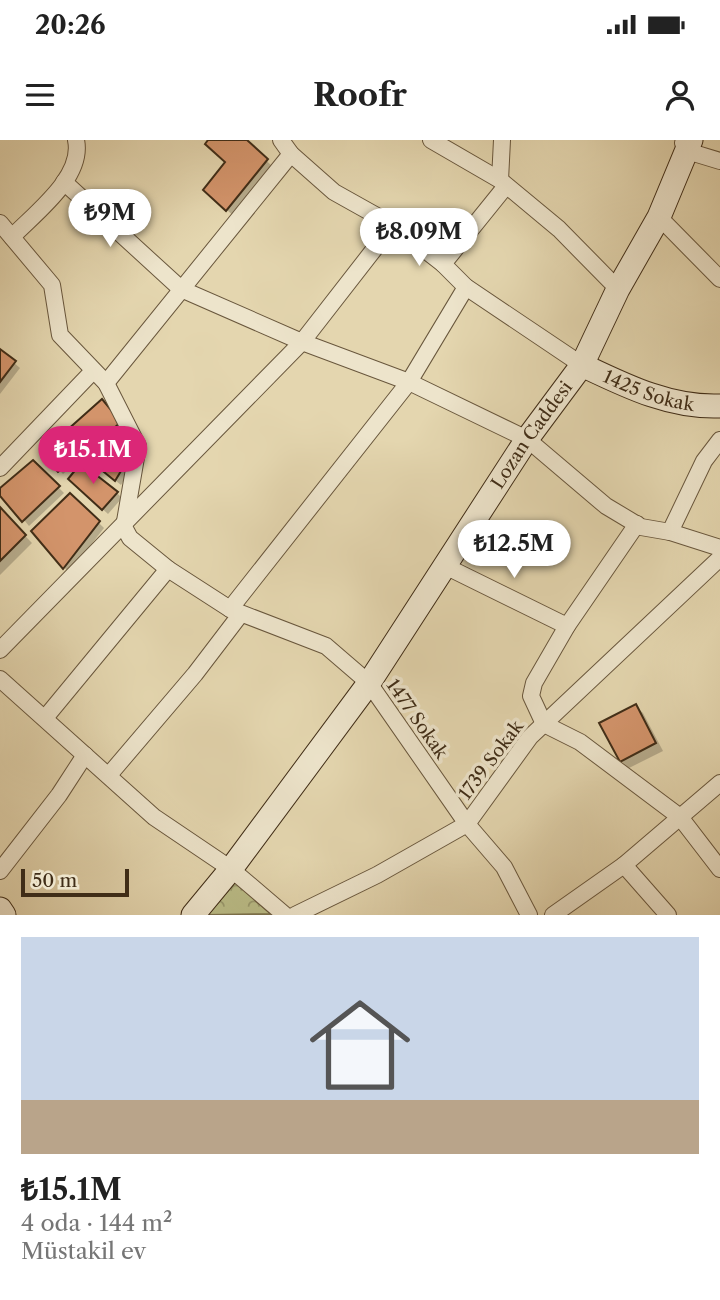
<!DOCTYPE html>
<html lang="tr">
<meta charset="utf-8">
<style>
body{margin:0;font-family:"Libre Caslon Text",serif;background:#f2f2f2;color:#222;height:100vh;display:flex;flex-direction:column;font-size:26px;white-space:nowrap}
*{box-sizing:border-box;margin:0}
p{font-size:23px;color:#767676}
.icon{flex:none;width:38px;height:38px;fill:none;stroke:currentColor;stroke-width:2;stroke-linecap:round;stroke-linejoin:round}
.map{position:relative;height:775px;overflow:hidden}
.panel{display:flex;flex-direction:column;background:#fff;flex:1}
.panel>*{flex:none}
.scale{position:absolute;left:21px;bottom:18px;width:108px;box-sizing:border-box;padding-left:7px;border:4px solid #402d17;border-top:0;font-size:19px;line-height:24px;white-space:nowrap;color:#402d17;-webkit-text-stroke:5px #ede4cb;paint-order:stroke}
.price{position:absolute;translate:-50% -60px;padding:0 16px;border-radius:24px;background:#fff;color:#222;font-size:23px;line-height:46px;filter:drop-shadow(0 2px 4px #0008)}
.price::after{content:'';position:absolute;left:50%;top:42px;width:21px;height:16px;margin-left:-10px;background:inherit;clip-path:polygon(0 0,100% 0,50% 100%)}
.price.on{background:#db2777;color:#fff}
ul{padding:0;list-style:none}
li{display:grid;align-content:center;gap:14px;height:371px;padding:0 21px}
li span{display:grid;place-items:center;height:217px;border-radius:0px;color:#555}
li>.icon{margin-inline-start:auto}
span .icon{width:126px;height:126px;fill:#fffc;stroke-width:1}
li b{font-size:30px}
.status{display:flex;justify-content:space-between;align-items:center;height:49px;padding:0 35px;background:#fff;direction:ltr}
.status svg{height:19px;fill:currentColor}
header{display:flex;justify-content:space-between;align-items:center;height:91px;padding:0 21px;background:#fff;font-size:32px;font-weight:700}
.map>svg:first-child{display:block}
.park{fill:url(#park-crowns);stroke:#7d744f;stroke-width:2}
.shadow{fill:#0003}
.building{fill:#d3946b;stroke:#402d17;stroke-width:2}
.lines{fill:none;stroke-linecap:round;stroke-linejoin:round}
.street-casing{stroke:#69573d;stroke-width:18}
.secondary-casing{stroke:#402d17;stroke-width:25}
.street{stroke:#ede4cb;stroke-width:16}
.secondary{stroke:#ede4cb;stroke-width:23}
.labels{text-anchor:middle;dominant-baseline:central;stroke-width:7;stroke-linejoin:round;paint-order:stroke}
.street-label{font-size:18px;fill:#402d17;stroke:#ede4cb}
</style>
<div class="status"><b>20:26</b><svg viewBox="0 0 49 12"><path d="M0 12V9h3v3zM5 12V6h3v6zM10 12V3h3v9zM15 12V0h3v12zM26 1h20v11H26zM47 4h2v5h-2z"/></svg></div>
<header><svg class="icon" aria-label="menu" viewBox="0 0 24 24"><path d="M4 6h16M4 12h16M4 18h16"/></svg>Roofr<svg class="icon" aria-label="person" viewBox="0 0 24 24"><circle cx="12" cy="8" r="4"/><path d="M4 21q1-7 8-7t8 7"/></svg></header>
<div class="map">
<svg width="720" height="775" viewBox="0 0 720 775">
<defs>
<pattern id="park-crowns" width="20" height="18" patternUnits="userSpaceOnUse" patternTransform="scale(1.75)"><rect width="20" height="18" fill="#babc87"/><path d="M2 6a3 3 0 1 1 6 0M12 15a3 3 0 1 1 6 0" fill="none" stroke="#99996d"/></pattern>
</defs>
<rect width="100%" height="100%" fill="#e4d6af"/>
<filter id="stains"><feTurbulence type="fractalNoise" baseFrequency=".00286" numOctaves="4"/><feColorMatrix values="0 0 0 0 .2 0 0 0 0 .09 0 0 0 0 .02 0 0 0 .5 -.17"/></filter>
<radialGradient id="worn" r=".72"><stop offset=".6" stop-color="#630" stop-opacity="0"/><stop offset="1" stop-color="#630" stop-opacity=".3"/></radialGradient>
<polygon class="park" points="235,742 271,774 207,775"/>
<g class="shadow">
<polygon points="211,0 245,0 274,28 235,77 212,57 227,22"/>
<polygon points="0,211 20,228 0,254"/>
<polygon points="102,261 125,288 118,294 129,304 129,332 121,345 95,324 93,317 68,291"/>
<polygon points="61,299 80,320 63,334 44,314"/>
<polygon points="33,322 64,353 29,386 0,350"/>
<polygon points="70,339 117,353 122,358 108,374"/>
<polygon points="70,355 104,388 69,433 34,391"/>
<polygon points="0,370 32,403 0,435"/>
<polygon points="635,566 643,573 663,611 629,628 621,621"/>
</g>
<g class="building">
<polygon points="208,0 247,0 268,19 226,71 203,50 225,22 205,4"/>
<polygon points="0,209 16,221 0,242"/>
<polygon points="102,259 121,282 86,312 66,291"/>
<polygon points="119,292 124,297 124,326 115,341 88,319"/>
<polygon points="61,297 78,316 58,332 41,314"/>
<polygon points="33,320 60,346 22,382 0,356 0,348"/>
<polygon points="81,323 118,352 102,370 68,339"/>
<polygon points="70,353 100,381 63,429 31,391"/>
<polygon points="0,367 26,395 0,421"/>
<polygon points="636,564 656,603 620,622 599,583"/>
</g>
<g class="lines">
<defs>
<g id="street">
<polyline points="281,0 291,14 334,52 393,85 443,124 466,147 582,225"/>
<polyline points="431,0 500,40 559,89 618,149"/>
<polyline points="683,3 687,11 720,21"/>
<polyline points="500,40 502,0"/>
<polyline points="64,42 181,149 302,202 409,242 527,299 606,366 641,387 670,392 720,408"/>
<polyline points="659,77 720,139"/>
<polyline points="0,83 52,145 60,195 106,243 138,306 124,387 130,398 168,429 230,469 326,506 369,543 467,684 504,727 529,775"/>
<path d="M12,97C35,73 84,37 76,0"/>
<polyline points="443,124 506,46"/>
<polyline points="106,243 291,14"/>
<polyline points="0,328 93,231"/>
<polyline points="637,384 567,486 534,543 531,556 544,584 580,602 680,677 720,729"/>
<polyline points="670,392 704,321 720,300"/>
<polyline points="445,426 567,486"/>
<polyline points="230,469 409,242 466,147"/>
<polyline points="0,510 302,202 393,85"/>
<polyline points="0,539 154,677 231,729 285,775"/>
<polyline points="45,578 168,429"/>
<polyline points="109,635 195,534 240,475"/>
<polyline points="624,725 668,775"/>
<polyline points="0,731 59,655 85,615"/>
<polyline points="295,775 377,735 467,684 530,597 720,418"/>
<polyline points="553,775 624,725 720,643"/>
</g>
<g id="secondary">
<path id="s1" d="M582,225C626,246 670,268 720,266"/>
<polyline points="0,769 4,775"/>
<path id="s2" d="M193,775L231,729L369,543L527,299L582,225L618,149L659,77L691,0"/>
</g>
</defs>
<use href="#street" class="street-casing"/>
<use href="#secondary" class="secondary-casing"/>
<use href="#street" class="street"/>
<use href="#secondary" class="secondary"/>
</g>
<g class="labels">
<g class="street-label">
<text stroke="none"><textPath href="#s1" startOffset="72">1425 Sokak</textPath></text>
<text stroke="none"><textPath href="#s2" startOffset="588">Lozan Caddesi</textPath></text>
<text transform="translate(417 579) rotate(55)">1477 Sokak</text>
<text transform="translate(491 620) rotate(-53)">1739 Sokak</text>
</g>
</g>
<rect width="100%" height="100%" filter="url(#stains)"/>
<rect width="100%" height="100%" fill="url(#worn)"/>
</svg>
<div class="scale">50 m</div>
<b class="price" style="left:110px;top:109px">₺9M</b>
<b class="price" style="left:419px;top:128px">₺8.09M</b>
<b class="price on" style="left:93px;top:346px">₺15.1M</b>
<b class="price" style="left:514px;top:440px">₺12.5M</b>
</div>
<section class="panel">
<ul>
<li><span style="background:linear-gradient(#c9d6e8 75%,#b9a48a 0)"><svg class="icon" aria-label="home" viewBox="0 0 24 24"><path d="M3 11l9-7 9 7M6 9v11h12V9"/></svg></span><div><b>₺15.1M</b><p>4 oda · 144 m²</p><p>Müstakil ev</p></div></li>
</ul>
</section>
